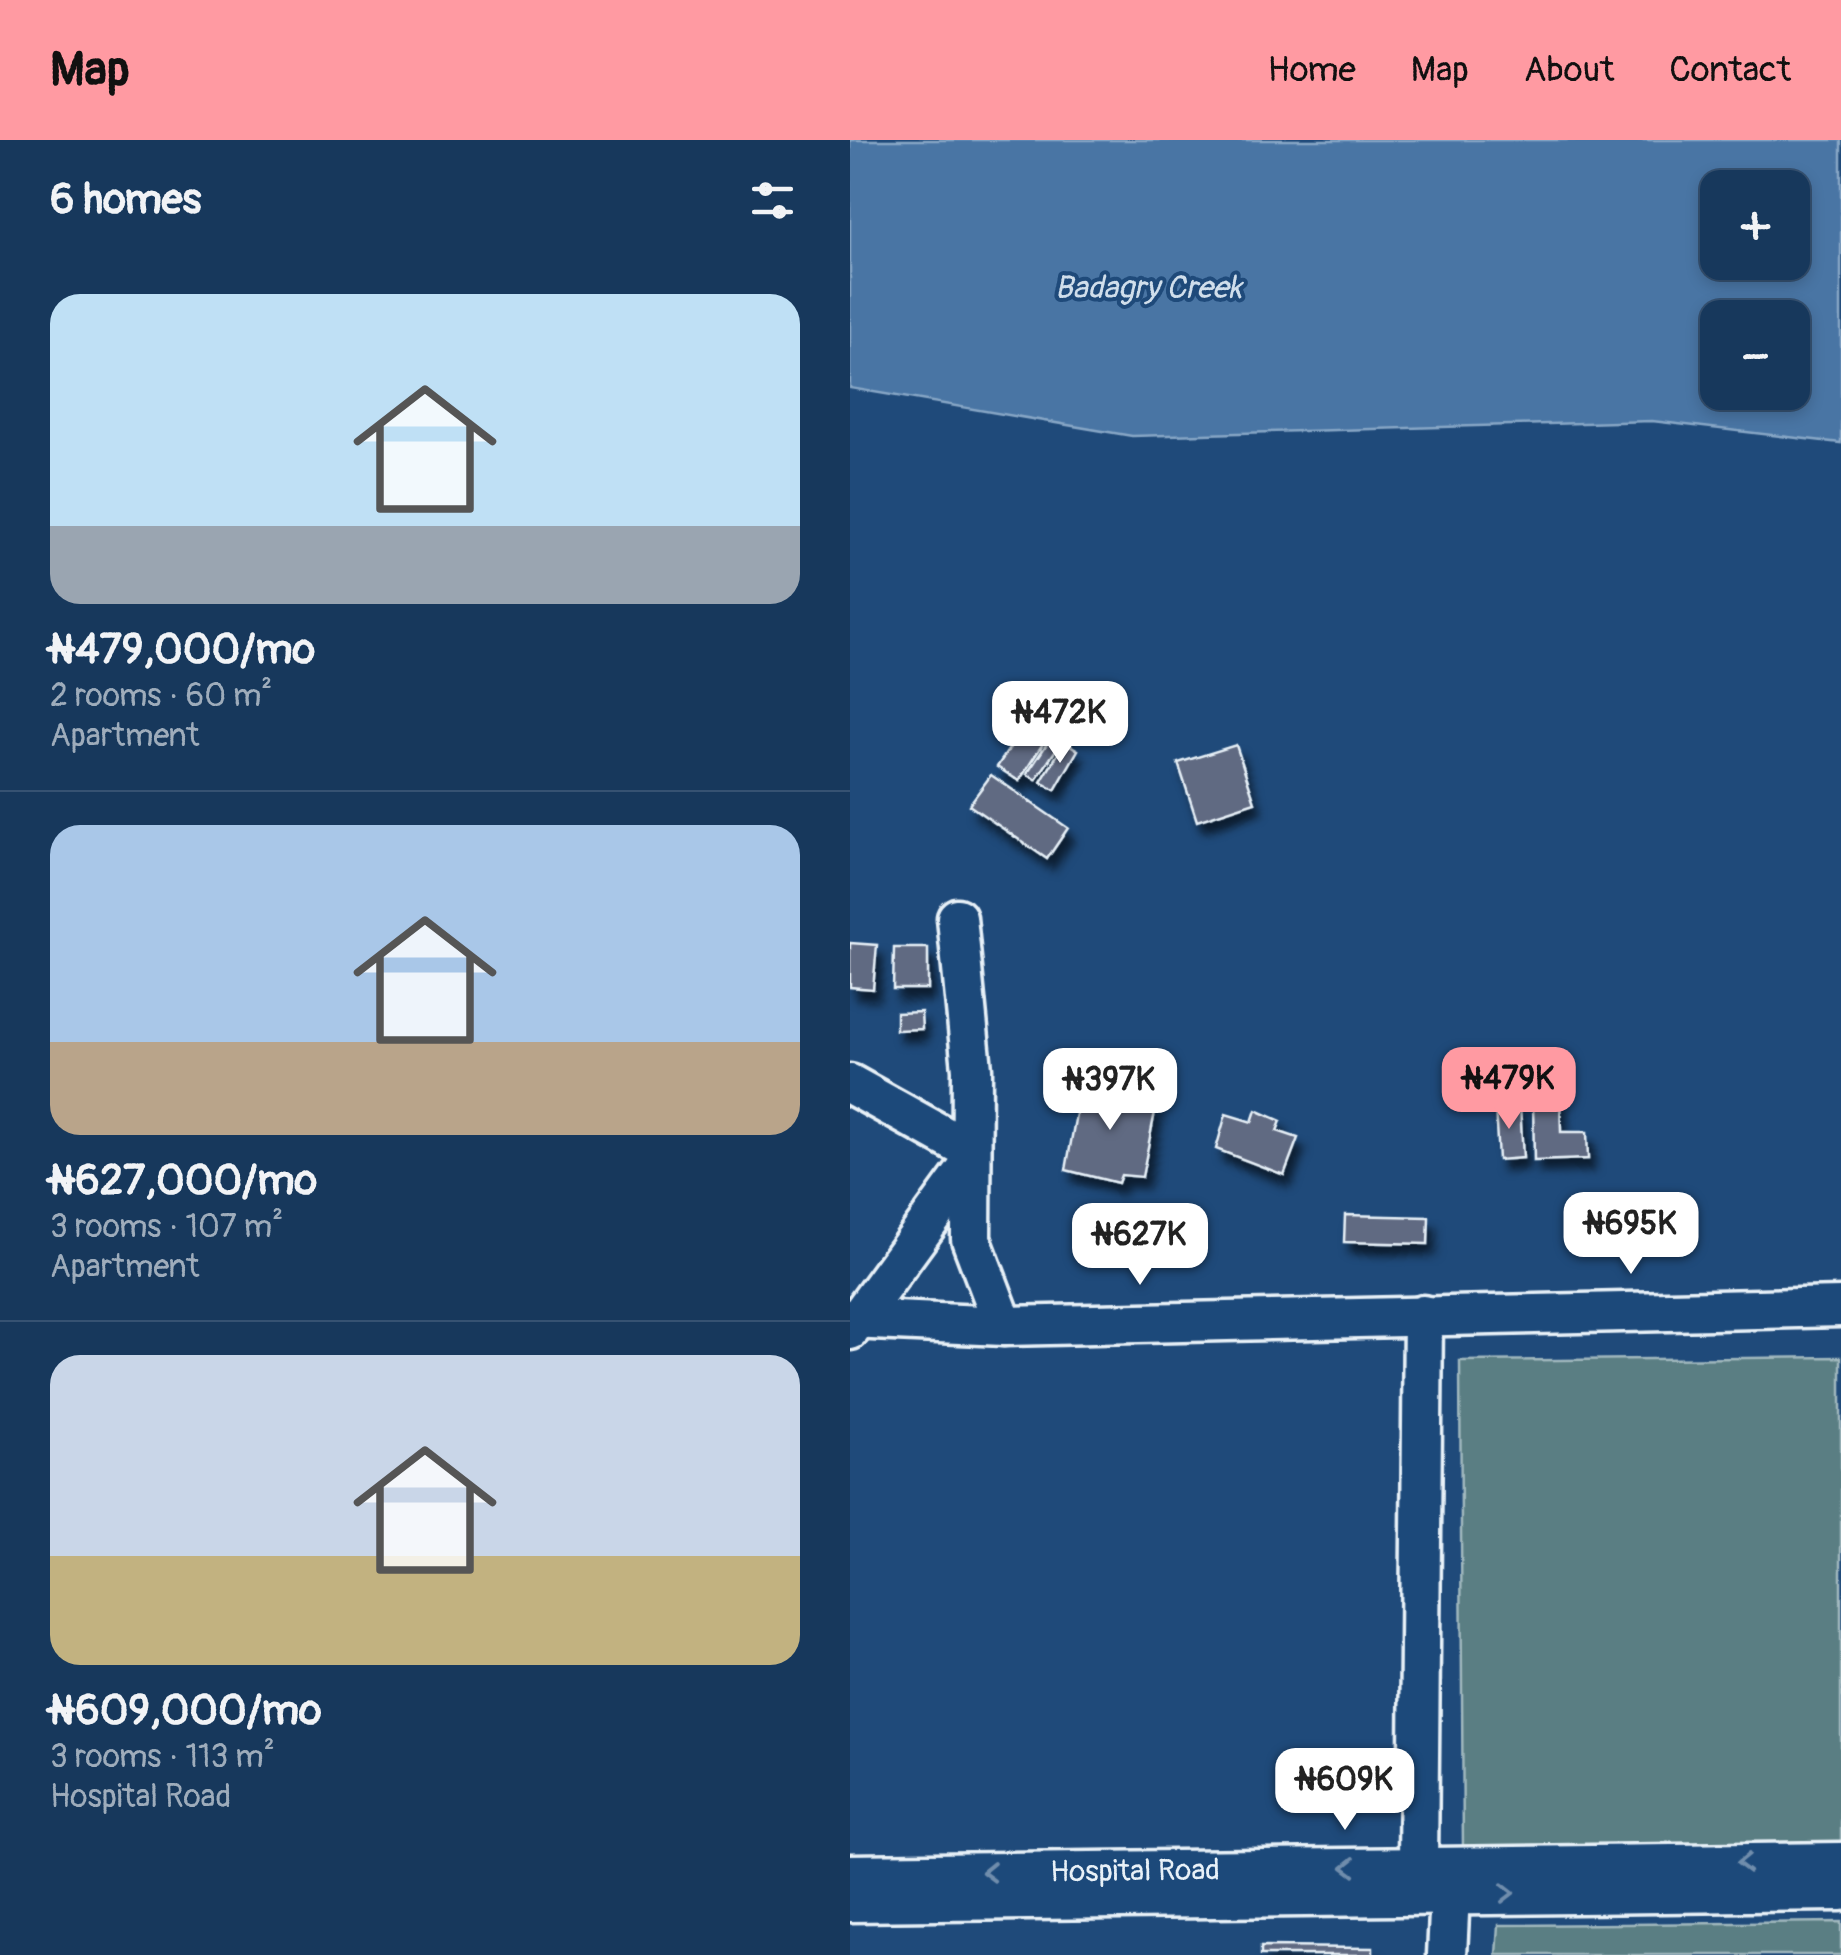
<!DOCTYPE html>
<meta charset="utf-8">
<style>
body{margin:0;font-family:Pangolin,sans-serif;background:#244365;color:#f1f3f6;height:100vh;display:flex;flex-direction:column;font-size:38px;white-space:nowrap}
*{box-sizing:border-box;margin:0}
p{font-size:32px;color:#9eacbb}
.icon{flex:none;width:55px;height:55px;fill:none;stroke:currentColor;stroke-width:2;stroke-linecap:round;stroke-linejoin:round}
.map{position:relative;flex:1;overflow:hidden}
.drawer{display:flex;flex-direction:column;background:#17385c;width:850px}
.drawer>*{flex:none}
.buttons{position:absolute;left:850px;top:30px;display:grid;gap:20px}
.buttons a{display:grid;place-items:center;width:110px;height:110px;border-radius:20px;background:#17385c;box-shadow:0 5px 15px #0003,0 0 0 2px #365272;font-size:50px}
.price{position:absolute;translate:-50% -85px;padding:0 22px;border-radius:20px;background:#fff;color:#222;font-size:32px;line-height:65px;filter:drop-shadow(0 2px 5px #0008)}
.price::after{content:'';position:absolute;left:50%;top:60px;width:30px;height:22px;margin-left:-15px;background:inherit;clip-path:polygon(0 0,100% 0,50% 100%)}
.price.selected{background:#ff9aa2;color:#111}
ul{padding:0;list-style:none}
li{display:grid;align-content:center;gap:20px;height:530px;padding:0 50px}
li+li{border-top:2px solid #365272}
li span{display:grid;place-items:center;height:310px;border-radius:30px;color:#555}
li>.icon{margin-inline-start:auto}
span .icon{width:180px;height:180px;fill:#fffc;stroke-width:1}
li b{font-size:42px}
h2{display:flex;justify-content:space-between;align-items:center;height:120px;padding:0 50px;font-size:42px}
header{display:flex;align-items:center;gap:60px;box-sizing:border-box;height:140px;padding:0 50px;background:#ff9aa2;color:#111}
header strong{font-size:48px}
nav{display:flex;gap:55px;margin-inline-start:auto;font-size:35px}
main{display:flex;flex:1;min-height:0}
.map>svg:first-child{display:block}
.green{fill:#5a7e83;stroke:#a1b8be;stroke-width:2.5}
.water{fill:#4875a4;stroke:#88a7c6;stroke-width:2.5;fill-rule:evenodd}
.building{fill:#606a82;stroke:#e8f1f8;stroke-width:2.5;filter:url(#shadow)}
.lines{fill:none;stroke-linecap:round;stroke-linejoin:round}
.minor-casing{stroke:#e8f1f8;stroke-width:45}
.minor{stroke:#1f4a7a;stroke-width:38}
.oneway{stroke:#6f8dac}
.labels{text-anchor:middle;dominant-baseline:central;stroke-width:8;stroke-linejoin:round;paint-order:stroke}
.street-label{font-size:30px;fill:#e8f1f8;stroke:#1f4a7a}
.water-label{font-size:32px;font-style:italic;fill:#d0deeb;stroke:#1f4a7a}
</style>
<header>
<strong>Map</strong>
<nav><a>Home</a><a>Map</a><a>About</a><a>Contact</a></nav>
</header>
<main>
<section class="drawer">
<h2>6 homes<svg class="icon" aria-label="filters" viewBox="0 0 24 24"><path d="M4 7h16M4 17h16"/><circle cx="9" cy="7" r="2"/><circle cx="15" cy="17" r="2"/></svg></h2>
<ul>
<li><span style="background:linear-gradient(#bfe0f5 75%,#9aa5b1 0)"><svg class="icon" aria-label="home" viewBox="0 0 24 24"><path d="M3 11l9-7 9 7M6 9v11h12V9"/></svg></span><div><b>₦479,000/mo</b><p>2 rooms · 60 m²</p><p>Apartment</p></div></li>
<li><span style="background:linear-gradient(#a9c7e8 70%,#b9a48a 0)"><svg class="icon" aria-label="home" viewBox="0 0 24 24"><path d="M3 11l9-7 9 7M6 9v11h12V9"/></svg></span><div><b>₦627,000/mo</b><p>3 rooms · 107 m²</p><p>Apartment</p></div></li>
<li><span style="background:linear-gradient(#c9d6e8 65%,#c2b280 0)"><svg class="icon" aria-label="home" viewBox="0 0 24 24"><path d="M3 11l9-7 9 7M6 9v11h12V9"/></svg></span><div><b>₦609,000/mo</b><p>3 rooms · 113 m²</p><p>Hospital Road</p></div></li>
</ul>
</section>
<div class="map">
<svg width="991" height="1815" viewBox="0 0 991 1815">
<defs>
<filter id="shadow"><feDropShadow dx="6" dy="11" stdDeviation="5" flood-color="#0009"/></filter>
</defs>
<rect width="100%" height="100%" fill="#1f4a7a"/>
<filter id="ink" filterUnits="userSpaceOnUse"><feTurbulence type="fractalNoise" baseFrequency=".01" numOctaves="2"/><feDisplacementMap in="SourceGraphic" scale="20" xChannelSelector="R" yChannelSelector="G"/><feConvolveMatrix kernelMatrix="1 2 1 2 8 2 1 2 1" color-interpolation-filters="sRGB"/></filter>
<g filter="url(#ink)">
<g class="green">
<polygon points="991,1217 991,1712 613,1715 610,1221"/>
<polygon points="991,1782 991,1815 647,1815 649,1785"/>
</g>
<path class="water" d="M0,0H991V303L802,281L282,296L0,248ZM868,48H942V122H868ZM868,178H942V252H868Z"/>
<g class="building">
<polygon points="180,577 201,591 169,641 147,627"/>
<polygon points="206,590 215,596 186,640 177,634"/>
<polygon points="215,602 228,610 205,650 191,642"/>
<polygon points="386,605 405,662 347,681 328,623"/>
<polygon points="141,635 218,688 197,719 119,665"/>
<polygon points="0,803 27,805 23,849 0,847"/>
<polygon points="44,808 78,808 78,849 43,849"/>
<polygon points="71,872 72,889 46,890 46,873"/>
<polygon points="232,940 288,950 286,961 306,967 292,1037 271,1035 268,1043 216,1030"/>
<polygon points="710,958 711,992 737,992 738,1019 684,1021 683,959"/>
<polygon points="670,965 673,1018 648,1020 645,966"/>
<polygon points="406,970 431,981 427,991 448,998 434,1035 366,1009 376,974 402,982"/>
<polygon points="495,1075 579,1077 578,1104 494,1102"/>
<polygon points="411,1807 523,1808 523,1815 411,1815"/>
</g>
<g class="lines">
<defs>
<g id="minor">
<polyline points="107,778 122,929 121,1099 154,1186"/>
<polyline points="0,944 119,1010"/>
<polyline points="0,1179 154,1186 991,1167"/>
<polyline points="0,1190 118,1028"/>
<polyline points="568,1726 573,1175"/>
<path id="s1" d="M0,1734L991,1722"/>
<polyline points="0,1762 991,1751"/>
<polyline points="597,1815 600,1753"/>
</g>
</defs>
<use href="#minor" class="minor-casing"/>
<use href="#minor" class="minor"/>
</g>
<defs><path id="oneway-chevron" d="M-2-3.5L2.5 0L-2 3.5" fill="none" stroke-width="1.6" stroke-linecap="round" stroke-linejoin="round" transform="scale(2.5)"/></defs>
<g class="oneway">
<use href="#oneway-chevron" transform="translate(894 1723) rotate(179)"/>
<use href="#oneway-chevron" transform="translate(499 1727) rotate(179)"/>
<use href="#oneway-chevron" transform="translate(139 1732) rotate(179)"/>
<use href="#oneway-chevron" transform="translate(657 1753)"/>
</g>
</g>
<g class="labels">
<g class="street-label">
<text stroke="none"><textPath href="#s1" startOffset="285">Hospital Road</textPath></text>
</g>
<g class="water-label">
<text x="298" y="148">Badagry Creek</text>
</g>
</g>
</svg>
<div class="buttons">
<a>+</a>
<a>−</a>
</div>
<b class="price" style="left:210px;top:626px">₦472K</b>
<b class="price selected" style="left:659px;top:992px">₦479K</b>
<b class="price" style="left:260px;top:993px">₦397K</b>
<b class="price" style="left:781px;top:1137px">₦695K</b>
<b class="price" style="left:290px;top:1148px">₦627K</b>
<b class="price" style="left:495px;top:1693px">₦609K</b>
</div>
</main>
